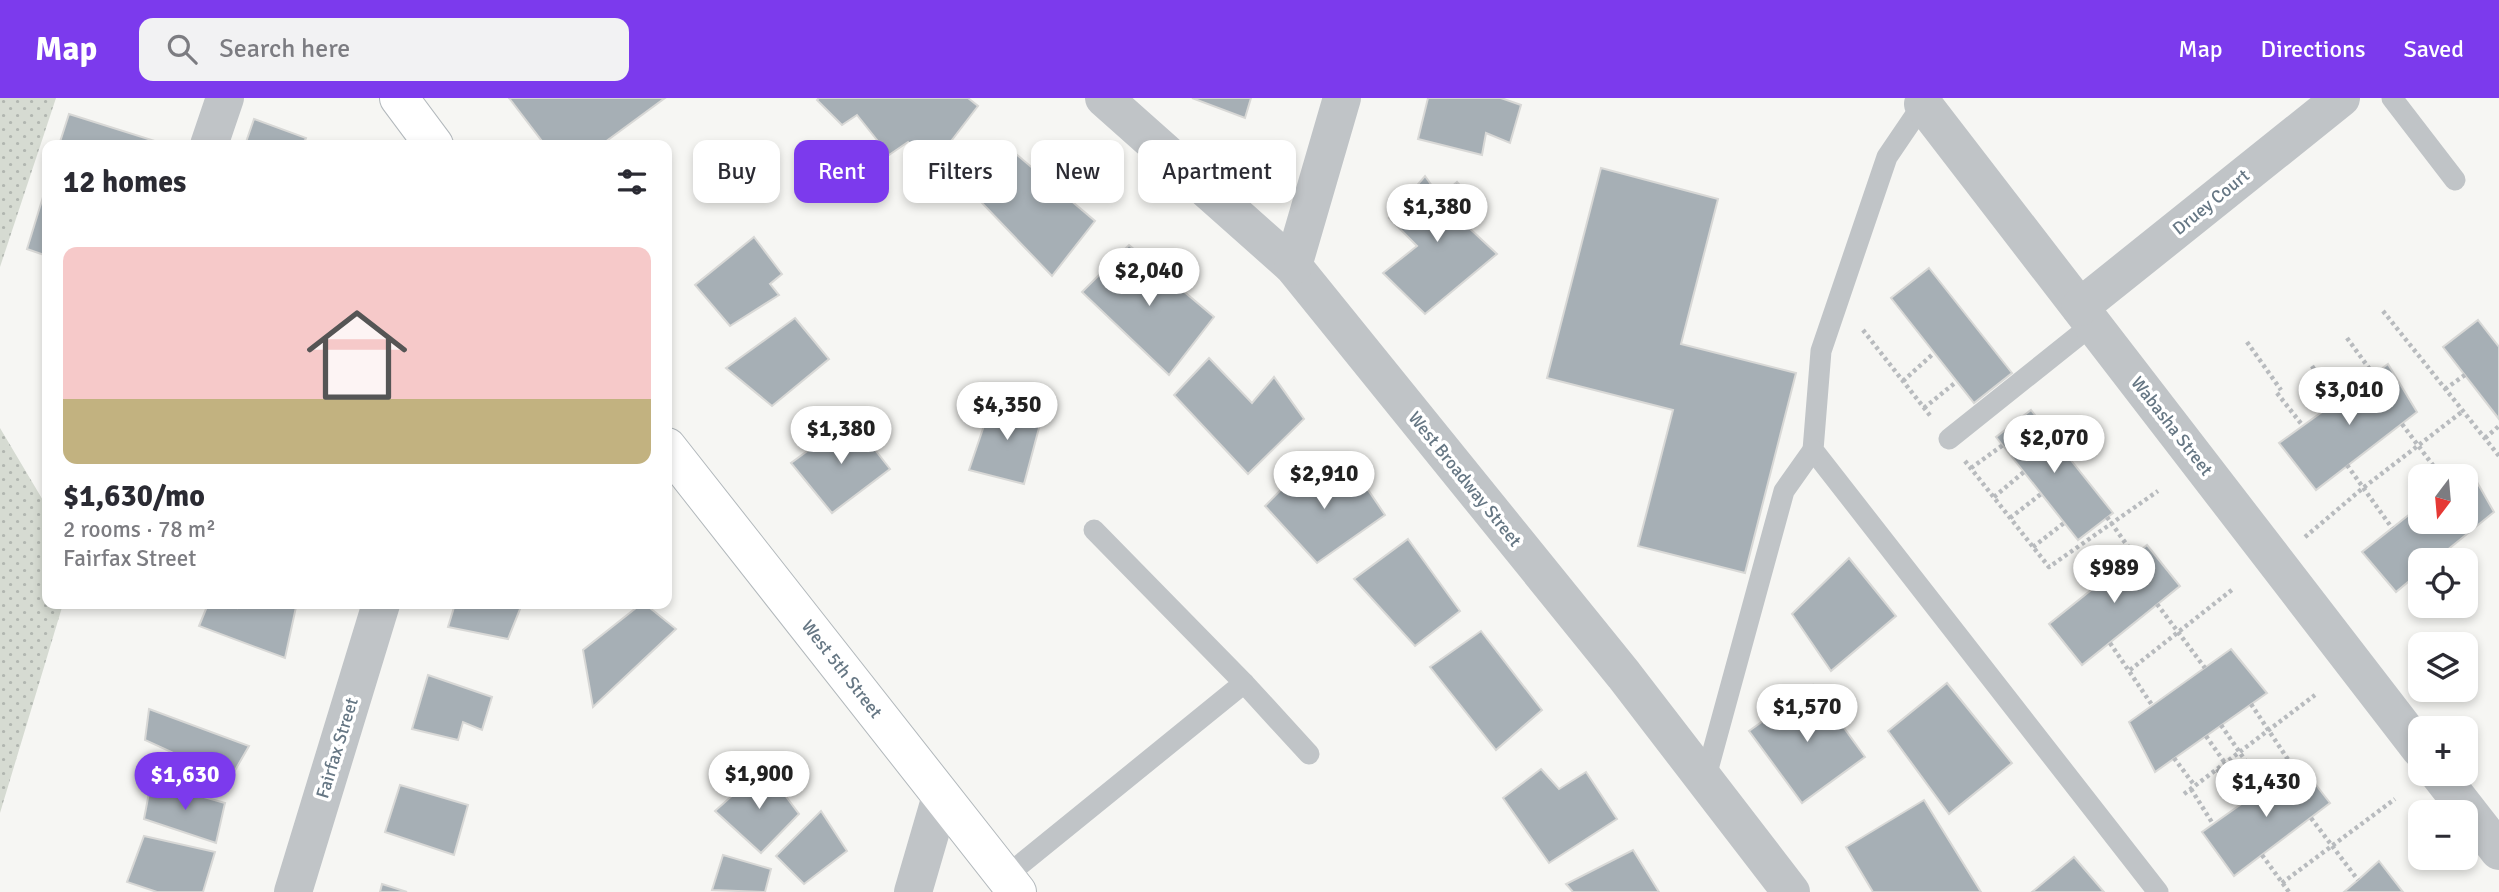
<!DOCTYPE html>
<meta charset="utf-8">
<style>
body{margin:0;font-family:Signika,sans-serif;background:#f2f2f3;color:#2b2b33;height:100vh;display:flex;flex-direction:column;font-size:26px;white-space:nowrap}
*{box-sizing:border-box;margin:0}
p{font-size:23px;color:#7c7c81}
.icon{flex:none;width:38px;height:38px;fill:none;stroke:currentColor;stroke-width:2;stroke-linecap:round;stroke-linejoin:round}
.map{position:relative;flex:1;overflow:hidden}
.sheet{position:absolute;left:42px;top:42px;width:630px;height:469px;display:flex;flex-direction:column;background:#fff;border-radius:14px;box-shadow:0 4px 10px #0003}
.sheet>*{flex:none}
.guide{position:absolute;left:693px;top:42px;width:665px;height:63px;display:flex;gap:14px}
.needle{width:46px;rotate:196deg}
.tools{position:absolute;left:2408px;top:366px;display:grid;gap:14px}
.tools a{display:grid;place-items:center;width:70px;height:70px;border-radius:14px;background:#fff;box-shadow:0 4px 10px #0003;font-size:35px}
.price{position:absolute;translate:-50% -60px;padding:0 16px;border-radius:24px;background:#fff;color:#222;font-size:23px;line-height:46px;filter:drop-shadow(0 2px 4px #0008)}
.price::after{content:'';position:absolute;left:50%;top:42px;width:21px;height:16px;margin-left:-10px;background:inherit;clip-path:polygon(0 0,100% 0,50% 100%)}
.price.current{background:#7c3aed;color:#fff}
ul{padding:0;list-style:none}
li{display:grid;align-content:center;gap:14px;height:371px;padding:0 21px}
li span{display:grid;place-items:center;height:217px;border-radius:14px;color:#555}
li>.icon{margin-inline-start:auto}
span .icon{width:126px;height:126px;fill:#fffc;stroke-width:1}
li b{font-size:30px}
h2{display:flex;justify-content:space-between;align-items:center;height:84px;padding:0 21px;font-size:30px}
.pill{padding:0 24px;border-radius:14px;background:#fff;box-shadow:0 4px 10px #0003;font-size:24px;line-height:63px}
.pill.current{background:#7c3aed;color:#fff}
header{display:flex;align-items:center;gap:42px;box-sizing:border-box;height:98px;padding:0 35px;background:#7c3aed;color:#fff}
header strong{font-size:33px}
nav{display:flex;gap:38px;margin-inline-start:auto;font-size:24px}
.search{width:490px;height:63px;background:#f2f2f3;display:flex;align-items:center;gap:18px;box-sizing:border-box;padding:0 24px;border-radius:14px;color:#7c7c81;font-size:26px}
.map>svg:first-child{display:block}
.grass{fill:url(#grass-dots)}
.building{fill:#a6afb5;stroke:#d8d8d6;stroke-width:2}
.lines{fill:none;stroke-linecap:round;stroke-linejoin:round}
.secondary-casing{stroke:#b2b8bc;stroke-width:40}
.path{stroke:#b8bbbe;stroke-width:4.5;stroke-dasharray:3.5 3.5;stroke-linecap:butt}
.service{stroke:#c0c4c7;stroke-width:21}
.minor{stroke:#c0c4c7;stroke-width:38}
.secondary{stroke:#fff;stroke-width:38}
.labels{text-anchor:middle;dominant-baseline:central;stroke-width:7;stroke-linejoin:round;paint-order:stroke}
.street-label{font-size:18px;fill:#667784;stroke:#fff}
</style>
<header>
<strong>Map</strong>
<div class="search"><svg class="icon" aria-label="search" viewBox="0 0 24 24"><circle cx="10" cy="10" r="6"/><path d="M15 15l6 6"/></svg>Search here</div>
<nav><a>Map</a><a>Directions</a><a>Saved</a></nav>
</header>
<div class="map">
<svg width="2499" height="794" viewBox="0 0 2499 794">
<defs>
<pattern id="grass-dots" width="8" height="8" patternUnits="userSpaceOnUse" patternTransform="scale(1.75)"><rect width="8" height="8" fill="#d6dbd2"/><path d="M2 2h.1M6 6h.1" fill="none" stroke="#b1b6b0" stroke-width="1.8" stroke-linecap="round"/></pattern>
</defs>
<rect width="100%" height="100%" fill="#f6f6f3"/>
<g class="grass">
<polygon points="0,0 56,0 0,169"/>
<polygon points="0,330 47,409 47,506 63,506 0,715"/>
</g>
<g class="building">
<polygon points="509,0 665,0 601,47 545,47"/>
<polygon points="819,0 968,0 978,8 932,68 908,44 889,57 857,17 842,27 817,2"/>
<polygon points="1192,0 1251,0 1245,20"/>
<polygon points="1428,0 1501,0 1521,7 1510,45 1486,35 1482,57 1418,41"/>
<polygon points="69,16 161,45 161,47 59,47"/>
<polygon points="254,21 306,40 303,47 245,47"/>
<polygon points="1016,56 1095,123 1052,178 982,105"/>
<polygon points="1601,70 1718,101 1681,246 1796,275 1745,475 1638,448 1673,312 1547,280"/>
<polygon points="1425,78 1440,99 1457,84 1482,112 1467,128 1497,156 1425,216 1383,175 1417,148 1389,120"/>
<polygon points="47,86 47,158 27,151"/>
<polygon points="754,139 782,176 770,186 779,197 730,228 695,187"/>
<polygon points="1129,147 1214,219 1169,277 1082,194"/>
<polygon points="1929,170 2012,275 1974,305 1891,200"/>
<polygon points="795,220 829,261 772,308 726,270"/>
<polygon points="2478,222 2499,249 2499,321 2443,249"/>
<polygon points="1209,260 1252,305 1274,279 1304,321 1248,376 1174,297"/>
<polygon points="2388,266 2417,314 2316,392 2279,345"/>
<polygon points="993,301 1043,315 1024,386 969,372"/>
<polygon points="2031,312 2113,415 2078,442 1996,339"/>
<polygon points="851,321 890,371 832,415 791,365"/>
<polygon points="1308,364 1331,389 1354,371 1385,417 1317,465 1265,408"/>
<polygon points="2469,370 2494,414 2435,462 2420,462 2420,474 2396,494 2362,454 2420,408 2420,424 2466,424 2466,378 2459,378"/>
<polygon points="1408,441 1460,513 1415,548 1354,481"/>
<polygon points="2147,447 2180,488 2082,567 2049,526"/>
<polygon points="1849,460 1896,518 1831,573 1792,516"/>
<polygon points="208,506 226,506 237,510 238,506 285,506 296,509 285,560 199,528"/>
<polygon points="455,506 522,506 508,541 448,529"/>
<polygon points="641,506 645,506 676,531 593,609 583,552"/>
<polygon points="1481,533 1542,612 1496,652 1430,569"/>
<polygon points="2231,551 2267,595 2155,674 2129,624"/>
<polygon points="428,577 492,599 482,632 463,624 458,642 412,631"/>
<polygon points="1947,585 2012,665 1949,716 1888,633"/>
<polygon points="1813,587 1865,659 1802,705 1749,633"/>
<polygon points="149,611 249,648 230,681 145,642"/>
<polygon points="2299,665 2330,705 2234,778 2202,734"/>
<polygon points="764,669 799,716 761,755 715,713"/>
<polygon points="1541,671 1559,691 1586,674 1617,721 1549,765 1503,700"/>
<polygon points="151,684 225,705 216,745 144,721"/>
<polygon points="400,687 468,707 454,757 385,734"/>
<polygon points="1924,702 1981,794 1873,794 1846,749"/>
<polygon points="821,713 847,753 804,786 776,758"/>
<polygon points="144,738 215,754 203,794 157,794 127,784"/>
<polygon points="1633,752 1659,794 1573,794 1566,786"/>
<polygon points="723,757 771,771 765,794 712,792"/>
<polygon points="2074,759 2104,794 2032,794"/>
<polygon points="2379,763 2403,794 2344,794 2358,782"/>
<polygon points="382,786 407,794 380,794"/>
</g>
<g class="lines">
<defs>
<g id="secondary">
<polyline points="399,0 434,47"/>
<polyline points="667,349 1017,794"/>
</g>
</defs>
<use href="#secondary" class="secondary-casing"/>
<g class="path">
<polyline points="2383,213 2499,358"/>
<polyline points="1863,232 1932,320"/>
<polyline points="2347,240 2374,277"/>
<polyline points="2247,244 2281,292"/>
<polyline points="2312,268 2336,304"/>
<polyline points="1903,283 1934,255"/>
<polyline points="2445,291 2465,277"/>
<polyline points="2277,295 2303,328"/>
<polyline points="1924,310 1956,284"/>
<polyline points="2402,326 2441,378"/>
<polyline points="2485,340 2499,328"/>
<polyline points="1965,363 2049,469 2158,393"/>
<polyline points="2347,367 2392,430"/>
<polyline points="1971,370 2003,347"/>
<polyline points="1994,399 2024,374"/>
<polyline points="2107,419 2134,457"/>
<polyline points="2010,420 2041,396"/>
<polyline points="2305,439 2363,390 2463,313"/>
<polyline points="2033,449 2064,425"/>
<polyline points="2157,506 2205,570"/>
<polyline points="2110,545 2152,607"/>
<polyline points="2130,572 2233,491"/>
<polyline points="2251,606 2293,669"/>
<polyline points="2221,627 2264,690"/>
<polyline points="2206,638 2225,665"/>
<polyline points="2174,660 2195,688"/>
<polyline points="2217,671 2243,705"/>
<polyline points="2191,691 2213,726"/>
<polyline points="2184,696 2315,597"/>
<polyline points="2311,720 2358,782"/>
<polyline points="2262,757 2289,794"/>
<polyline points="2282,785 2395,701"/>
</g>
<g class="service">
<polyline points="2392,0 2455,82"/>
<polyline points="1923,6 1887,59 1821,253 1813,352 2158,794"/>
<polyline points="1949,341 2093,226"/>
<polyline points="1244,585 1309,656"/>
<polyline points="1705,682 1784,393 1813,352"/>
<polyline points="1005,779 1244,585 1094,432"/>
</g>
<g class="minor">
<polyline points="1104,0 1293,168 1624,577 1791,794"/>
<polyline points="1923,6 2420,651"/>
<polyline points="209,47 225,0"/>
<polyline points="1293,168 1342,0"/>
<polyline points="2080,209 2341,0"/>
<polyline points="2439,676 2499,753"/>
<polyline points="293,794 381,506"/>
<polyline points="913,794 941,698"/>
</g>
<use href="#secondary" class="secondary"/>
</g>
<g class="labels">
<g class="street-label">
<text transform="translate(2211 104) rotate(-39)">Druey Court</text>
<text transform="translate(2172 328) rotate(52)">Wabasha Street</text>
<text transform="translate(1465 381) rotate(51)">West Broadway Street</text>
<text transform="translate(842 571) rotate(52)">West 5th Street</text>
<text transform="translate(337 650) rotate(-73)">Fairfax Street</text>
</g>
</g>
</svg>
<div class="tools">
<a><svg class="needle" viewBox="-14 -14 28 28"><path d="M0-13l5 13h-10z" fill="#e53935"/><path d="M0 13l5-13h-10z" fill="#7c7c81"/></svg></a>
<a><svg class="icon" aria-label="locate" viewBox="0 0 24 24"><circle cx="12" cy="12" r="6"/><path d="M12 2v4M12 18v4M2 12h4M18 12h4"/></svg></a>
<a><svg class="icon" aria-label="layers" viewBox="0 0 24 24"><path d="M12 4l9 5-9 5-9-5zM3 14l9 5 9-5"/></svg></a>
<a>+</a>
<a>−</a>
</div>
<b class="price" style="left:1437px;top:146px">$1,380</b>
<b class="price" style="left:1149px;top:210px">$2,040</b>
<b class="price" style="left:2349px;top:329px">$3,010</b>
<b class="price" style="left:1007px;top:344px">$4,350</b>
<b class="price" style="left:841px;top:368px">$1,380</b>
<b class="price" style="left:2054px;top:377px">$2,070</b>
<b class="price" style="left:1324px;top:413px">$2,910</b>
<b class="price" style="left:2114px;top:507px">$989</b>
<b class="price" style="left:1807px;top:646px">$1,570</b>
<b class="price" style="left:759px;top:713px">$1,900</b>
<b class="price current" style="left:185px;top:714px">$1,630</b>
<b class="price" style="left:2266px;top:721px">$1,430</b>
<div class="guide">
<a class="pill">Buy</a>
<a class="pill current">Rent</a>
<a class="pill">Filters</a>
<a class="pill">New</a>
<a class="pill">Apartment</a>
</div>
<section class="sheet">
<h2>12 homes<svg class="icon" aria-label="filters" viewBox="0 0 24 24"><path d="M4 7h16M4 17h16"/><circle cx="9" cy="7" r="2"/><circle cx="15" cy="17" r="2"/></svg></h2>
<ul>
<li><span style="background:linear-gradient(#f6c9c9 70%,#c2b280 0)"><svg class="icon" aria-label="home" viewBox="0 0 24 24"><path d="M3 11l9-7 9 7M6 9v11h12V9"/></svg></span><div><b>$1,630/mo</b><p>2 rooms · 78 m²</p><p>Fairfax Street</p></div></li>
</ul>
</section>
</div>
